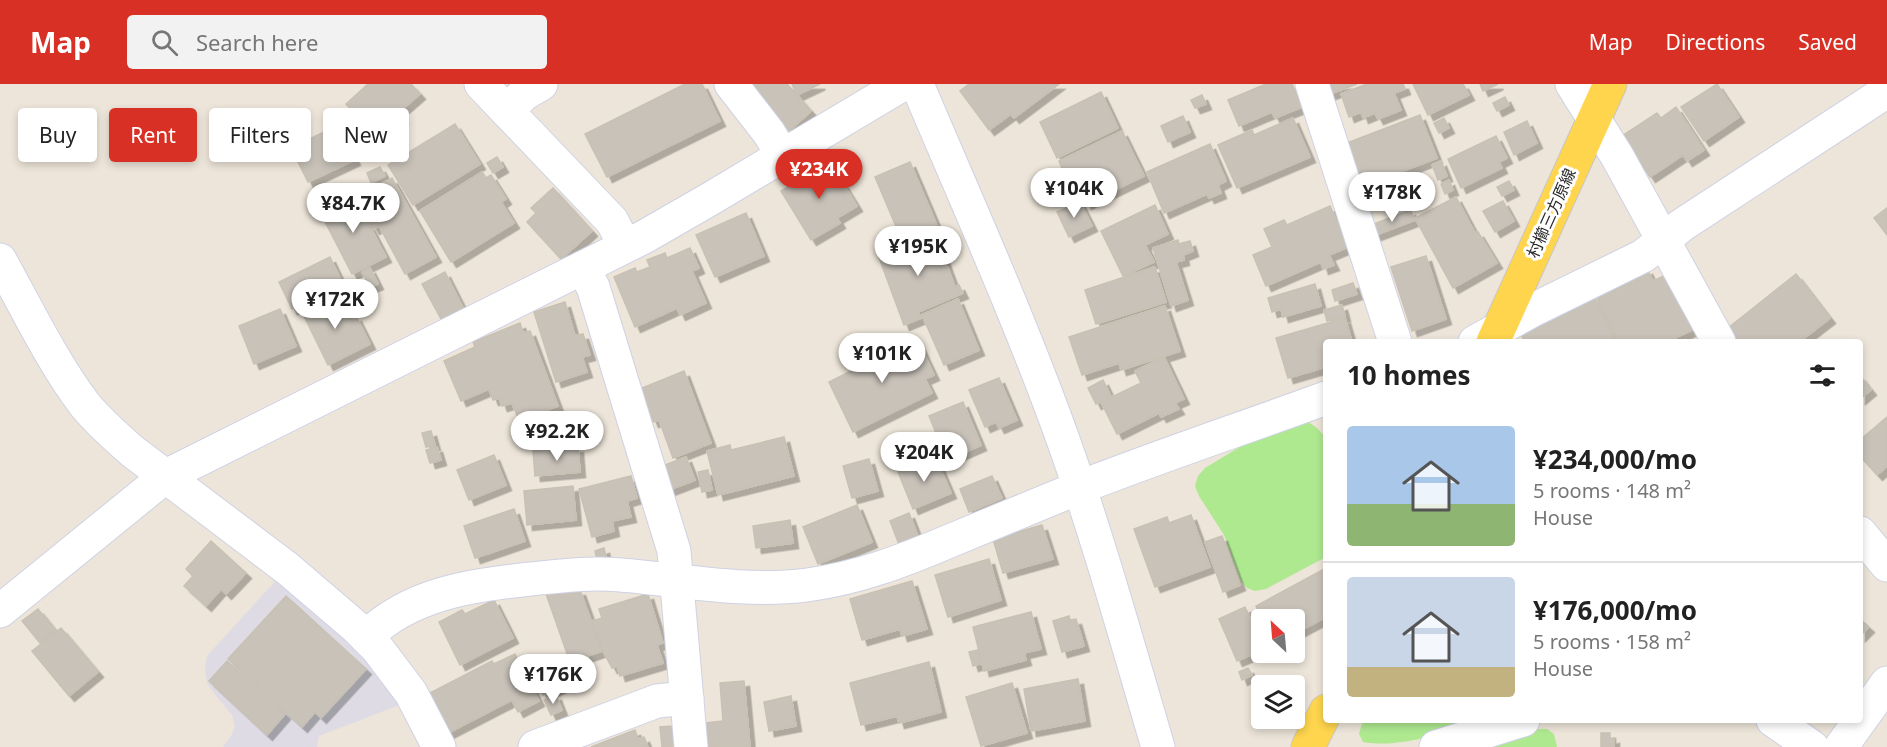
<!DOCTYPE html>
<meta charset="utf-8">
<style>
body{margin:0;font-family:"Noto Sans","Noto Sans JP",sans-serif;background:#f2f2f2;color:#222;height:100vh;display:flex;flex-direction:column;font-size:22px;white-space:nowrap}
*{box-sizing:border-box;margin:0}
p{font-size:20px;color:#767676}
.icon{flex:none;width:33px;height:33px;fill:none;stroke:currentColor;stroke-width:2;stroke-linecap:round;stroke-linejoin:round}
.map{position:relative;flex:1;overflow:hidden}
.side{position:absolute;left:1323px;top:255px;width:540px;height:384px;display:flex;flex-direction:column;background:#fff;border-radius:6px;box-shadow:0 3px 9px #0003}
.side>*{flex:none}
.top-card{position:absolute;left:18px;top:24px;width:570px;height:54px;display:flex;gap:12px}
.needle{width:39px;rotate:334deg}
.fabs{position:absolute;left:1251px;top:525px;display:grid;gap:12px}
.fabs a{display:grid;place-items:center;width:54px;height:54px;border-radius:6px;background:#fff;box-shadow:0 3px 9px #0003;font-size:30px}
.price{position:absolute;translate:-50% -51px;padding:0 14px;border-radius:21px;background:#fff;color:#222;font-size:20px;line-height:39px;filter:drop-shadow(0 2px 3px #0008)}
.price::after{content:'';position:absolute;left:50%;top:36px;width:18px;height:14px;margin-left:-9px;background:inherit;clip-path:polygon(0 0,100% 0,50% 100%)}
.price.selected{background:#d93025;color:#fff}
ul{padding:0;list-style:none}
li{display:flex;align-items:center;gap:18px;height:150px;padding:0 24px}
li+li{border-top:2px solid #e0e0e0}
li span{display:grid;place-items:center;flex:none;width:168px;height:120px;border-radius:6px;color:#555}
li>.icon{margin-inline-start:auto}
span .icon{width:72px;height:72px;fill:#fffc;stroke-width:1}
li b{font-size:26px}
h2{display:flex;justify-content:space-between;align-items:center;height:72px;padding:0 24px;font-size:26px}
.chip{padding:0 21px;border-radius:6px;background:#fff;box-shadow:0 3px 9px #0003;font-size:21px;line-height:54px}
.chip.selected{background:#d93025;color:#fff}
header{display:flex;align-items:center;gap:36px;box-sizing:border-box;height:84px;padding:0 30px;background:#d93025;color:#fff}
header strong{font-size:28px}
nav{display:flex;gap:33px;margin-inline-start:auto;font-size:21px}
.search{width:420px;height:54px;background:#f2f2f2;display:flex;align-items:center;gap:15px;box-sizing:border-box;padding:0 21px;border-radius:6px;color:#767676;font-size:22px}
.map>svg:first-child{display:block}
.industrial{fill:#dedbe5}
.green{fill:#aee990}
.building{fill:#c8c2b9;stroke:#c8c1b3;stroke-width:1.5;filter:url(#shadow)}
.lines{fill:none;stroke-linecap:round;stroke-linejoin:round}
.minor-casing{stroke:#ced2e4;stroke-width:35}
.major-casing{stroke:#c7c7c7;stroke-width:35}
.minor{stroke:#fff;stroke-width:33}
.major{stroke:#fed54d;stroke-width:33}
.labels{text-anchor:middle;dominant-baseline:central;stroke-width:6;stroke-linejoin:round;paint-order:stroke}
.street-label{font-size:16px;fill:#292929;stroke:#fff}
</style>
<header>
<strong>Map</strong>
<div class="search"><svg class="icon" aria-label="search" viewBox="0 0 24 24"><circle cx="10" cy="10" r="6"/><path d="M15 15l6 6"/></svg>Search here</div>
<nav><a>Map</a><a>Directions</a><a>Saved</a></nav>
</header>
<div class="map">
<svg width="1887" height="663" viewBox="0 0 1887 663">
<defs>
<filter id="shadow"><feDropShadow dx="5.5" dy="5.5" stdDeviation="0" flood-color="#0004"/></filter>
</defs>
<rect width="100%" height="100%" fill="#ede5d9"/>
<polygon class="industrial" points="279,493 349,553 402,620 319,652 317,663 223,663 231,652 235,642 232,631 216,612 207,599 205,584 207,572"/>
<g class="green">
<polygon points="1307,337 1317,344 1326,354 1326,473 1266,505 1255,507 1247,504 1241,497 1224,451 1199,412 1195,402 1198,392 1205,384 1253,355"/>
<path d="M1363,636H1458L1457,640C1435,655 1389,663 1363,658L1359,650Z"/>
<polygon points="1537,645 1547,645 1554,650 1557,663 1478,663"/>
</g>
<g class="building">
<polygon points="368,0 411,0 420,10 398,29 403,34 378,55 346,20"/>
<polygon points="685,0 702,0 720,37 607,93 585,50"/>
<polygon points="747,0 787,0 811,27 789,47"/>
<polygon points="792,0 820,0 797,11"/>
<polygon points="969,0 1059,0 1014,34 1011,30 989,46 960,7"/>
<polygon points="1266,0 1292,0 1302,23 1275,34 1272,28 1239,42 1228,16"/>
<polygon points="1326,0 1357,0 1330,10"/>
<polygon points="1367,0 1403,0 1405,5 1394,9 1401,26 1378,35 1375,29 1363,34 1361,28 1349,33 1341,10"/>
<polygon points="1413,0 1463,0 1469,11 1428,31"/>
<polygon points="1480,0 1498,0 1483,7"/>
<polygon points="1717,0 1739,33 1704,57 1681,23"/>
<polygon points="1101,8 1118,44 1057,74 1040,38"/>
<polygon points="1202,11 1206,20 1195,24 1191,16"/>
<polygon points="1505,13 1509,21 1497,27 1493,19"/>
<polygon points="1676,23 1704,66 1687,77 1683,71 1650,93 1622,52 1657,29 1661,34"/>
<polygon points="1420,31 1437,74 1363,102 1347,59"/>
<polygon points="1183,32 1190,48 1168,58 1161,42"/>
<polygon points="1293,34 1310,73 1237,104 1218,61 1252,46 1254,51"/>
<polygon points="1444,34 1449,44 1439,49 1434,39"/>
<polygon points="1527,37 1537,59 1514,71 1504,48"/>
<polygon points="455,40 480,80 413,121 388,81"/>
<polygon points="338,41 355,76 308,98 291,64"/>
<polygon points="1122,47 1144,92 1086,120 1084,115 1066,123 1052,94 1064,89 1059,77"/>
<polygon points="1496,52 1507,74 1499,78 1502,84 1461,104 1448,75"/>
<polygon points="1210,60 1226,97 1218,101 1221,109 1209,114 1207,110 1164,129 1147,88"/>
<polygon points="497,73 503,83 493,89 487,79"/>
<polygon points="1441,77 1447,92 1438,96 1432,81"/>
<polygon points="830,78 857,122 837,134 840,139 811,156 781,107"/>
<polygon points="910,78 938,144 903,159 875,93"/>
<polygon points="380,83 385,92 371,99 367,89"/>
<polygon points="482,88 486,94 491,91 506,115 501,118 514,139 451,178 420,127"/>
<polygon points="392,94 436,173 405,190 379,142 374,145 356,114"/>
<polygon points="1449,96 1453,106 1445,110 1441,100"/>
<polygon points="1509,97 1514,106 1502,112 1497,103"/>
<polygon points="553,104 592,147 561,175 527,138 536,129 531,124"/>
<polygon points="353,110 386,173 352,190 320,128"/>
<polygon points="1456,113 1475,149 1478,148 1497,179 1453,204 1415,134"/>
<polygon points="1503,117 1514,137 1495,148 1483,127"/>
<polygon points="1080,118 1092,142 1069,153 1057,128"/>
<polygon points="1155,121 1168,150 1145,161 1154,178 1123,192 1101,147"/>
<polygon points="1330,122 1348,163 1329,171 1334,181 1323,185 1321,178 1266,202 1253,171 1272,163 1264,145 1284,136 1287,141"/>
<polygon points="1887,124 1887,151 1874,134"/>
<polygon points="1410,126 1415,136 1373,152 1369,142"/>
<polygon points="746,129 764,172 715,193 696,151"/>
<polygon points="935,149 955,203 959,201 963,209 918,228 921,234 904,241 878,171"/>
<polygon points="1178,156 1179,160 1190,157 1193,167 1183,171 1184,176 1176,178 1188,216 1171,222 1153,164"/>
<polygon points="690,164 699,184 692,187 706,219 680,231 677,224 635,243 614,193 635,184 637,188 650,183 647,176 665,169 667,174"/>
<polygon points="1426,172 1446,235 1412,247 1391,183"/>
<polygon points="330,173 345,205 327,213 325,209 292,225 279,198"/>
<polygon points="1155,183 1166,218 1096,240 1085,206"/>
<polygon points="370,184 378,200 370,203 362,188"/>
<polygon points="1647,185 1653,197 1666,191 1692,246 1667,258 1619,258 1595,210"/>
<polygon points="445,188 463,224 441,235 422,200"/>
<polygon points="1796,190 1830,234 1799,258 1739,258 1728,244"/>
<polygon points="1353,199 1357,210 1335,217 1332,206"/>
<polygon points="1315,200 1321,222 1283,233 1281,225 1272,228 1268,214"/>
<polygon points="337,211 349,236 356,232 370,260 328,281 302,228"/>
<polygon points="1594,212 1616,258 1525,258 1519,247"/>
<polygon points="958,215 979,266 944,281 922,231"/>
<polygon points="565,218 575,252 583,250 590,271 582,273 587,288 556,298 534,228"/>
<polygon points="1342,221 1345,232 1327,237 1324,226"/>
<polygon points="1165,222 1180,267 1121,286 1119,279 1082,291 1069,253"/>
<polygon points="280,225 296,262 254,280 239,242"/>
<polygon points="1345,234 1352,258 1326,258 1326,283 1288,294 1276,254"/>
<polygon points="520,239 523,249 530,247 558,322 519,336 512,319 502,322 499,314 493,316 489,305 461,317 444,277 475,263 473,258"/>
<polygon points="917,255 934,291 925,295 932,309 853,348 829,298 851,287 846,274 871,262 877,275"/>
<polygon points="1164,273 1184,315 1175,319 1179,325 1161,333 1159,329 1117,350 1101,318 1141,299 1135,287"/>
<polygon points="684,287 711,359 673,374 659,336 653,338 640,305"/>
<polygon points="1860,292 1871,306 1860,315"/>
<polygon points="999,294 1017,336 999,344 996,338 985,343 969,306"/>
<polygon points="1103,296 1111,313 1096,320 1088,304"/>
<polygon points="963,318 981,361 947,376 929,332"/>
<polygon points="1887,333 1887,382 1877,391 1860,372 1860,356"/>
<polygon points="431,347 435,361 426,363 422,349"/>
<polygon points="784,353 794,392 718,411 707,367 730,361 731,366"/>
<polygon points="437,363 441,376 430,379 426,366"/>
<polygon points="578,363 580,388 535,392 533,367"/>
<polygon points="494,371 506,401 469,416 457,386"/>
<polygon points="935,372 951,409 913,425 898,388"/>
<polygon points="686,373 695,396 669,406 660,383"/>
<polygon points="869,375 878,407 852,414 843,382"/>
<polygon points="708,386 712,406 702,408 698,388"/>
<polygon points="631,392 637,414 627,417 631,433 612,437 614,447 592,453 579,405"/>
<polygon points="992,392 1002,414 969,428 960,405"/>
<polygon points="573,402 576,436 527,441 524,407"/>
<polygon points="857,421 872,458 818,480 803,443"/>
<polygon points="514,425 525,457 475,474 464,442"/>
<polygon points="909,429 919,455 900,463 890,437"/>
<polygon points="1191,431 1210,483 1155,503 1134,445 1167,433 1169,439"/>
<polygon points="790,436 793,459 756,464 753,442"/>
<polygon points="1042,441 1053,475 1003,489 993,455"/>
<polygon points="1222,452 1240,501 1223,508 1205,458"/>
<polygon points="211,457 246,489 226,510 221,505 206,522 184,502 193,492 186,485"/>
<polygon points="604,464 607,477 598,479 595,467"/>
<polygon points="989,475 1001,516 948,533 935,491"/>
<polygon points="1326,484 1326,533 1294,550 1294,536 1263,536 1256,522"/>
<polygon points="912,497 927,545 902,552 900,545 862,556 850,515"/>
<polygon points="580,506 602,567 570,578 546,510"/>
<polygon points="648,510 663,559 657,561 663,579 620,592 617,582 612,584 603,567 592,537 602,534 599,525"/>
<polygon points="286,512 366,585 321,634 315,628 302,643 228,575"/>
<polygon points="494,516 513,554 460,581 439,538 462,526 465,530"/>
<polygon points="1245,523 1262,559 1262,566 1237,577 1219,535"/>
<polygon points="38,525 55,546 40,559 22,537"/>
<polygon points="1031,528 1041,565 1024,569 1026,576 984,587 973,543"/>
<polygon points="1069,532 1070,536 1076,535 1084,562 1062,568 1053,537"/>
<polygon points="1860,535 1869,543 1860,552"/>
<polygon points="61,544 98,588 69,612 32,567"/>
<polygon points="978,566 982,579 973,582 969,568"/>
<polygon points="515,570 539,617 518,628 512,616 446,650 426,611 492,577 494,580"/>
<polygon points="227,577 285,630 267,651 209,597"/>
<polygon points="929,578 941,628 899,639 897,632 861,641 850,599"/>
<polygon points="575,581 581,595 563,602 557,589"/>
<polygon points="1248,584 1252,591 1242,596 1239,588"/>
<polygon points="555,590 561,603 543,611 537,598"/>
<polygon points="1078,595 1085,637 1031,647 1024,605"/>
<polygon points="744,597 750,663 708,663 706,639 723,637 720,599"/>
<polygon points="1012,599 1027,649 981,662 966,613"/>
<polygon points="556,611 562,626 551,631 544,616"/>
<polygon points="791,612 796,642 769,647 764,618"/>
<polygon points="673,642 675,663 662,663 660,643"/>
<polygon points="635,646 638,655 644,653 648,663 591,663"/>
<polygon points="1601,649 1610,649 1610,655 1614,654 1614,663 1601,663"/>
</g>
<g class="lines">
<defs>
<g id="minor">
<polyline points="481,0 612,137 625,162"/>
<polyline points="731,0 769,49 783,72"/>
<path d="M917,0C966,116 1018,231 1061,350C1098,453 1127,558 1158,663"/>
<polyline points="1312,0 1395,258"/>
<polyline points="1572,0 1617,72 1719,258"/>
<polyline points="507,27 524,10 541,0"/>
<path d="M0,176C26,223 53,279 85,321C99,338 115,352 132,367L288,485L357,544L377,564L411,609L439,663"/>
<polyline points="583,184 593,203 674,467 691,663"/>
<polyline points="1475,258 1531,227 1643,172 1682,141 1887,7"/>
<polyline points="1860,449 1887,481"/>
<polyline points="0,527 166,392 644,153 710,115 903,0"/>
<path d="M366,553C411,509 470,502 530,495C560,492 590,488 621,491C682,496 745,509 807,501C859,494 905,476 952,456C994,439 1036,421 1078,404C1160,372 1244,344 1326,314"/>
<polyline points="1773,636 1812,663"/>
<polyline points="535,663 657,617 687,614"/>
<polyline points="1436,663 1523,636"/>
<polyline points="1841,663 1887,599"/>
</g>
<g id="major">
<polyline points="1493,258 1610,0"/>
<polyline points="1308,663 1326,627"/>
</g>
</defs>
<use href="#minor" class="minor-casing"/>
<use href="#major" class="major-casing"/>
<use href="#minor" class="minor"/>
<use href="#major" class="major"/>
</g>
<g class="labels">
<g class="street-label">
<text transform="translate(1551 129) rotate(-66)">村櫛三方原線</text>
</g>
</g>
</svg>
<div class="fabs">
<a><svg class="needle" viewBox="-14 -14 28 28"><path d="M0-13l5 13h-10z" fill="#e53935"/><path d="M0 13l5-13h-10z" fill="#767676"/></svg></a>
<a><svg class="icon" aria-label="layers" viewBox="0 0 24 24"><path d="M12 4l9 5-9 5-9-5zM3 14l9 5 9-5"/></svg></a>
</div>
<b class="price selected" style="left:819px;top:116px">¥234K</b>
<b class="price" style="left:1074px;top:135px">¥104K</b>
<b class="price" style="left:1392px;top:139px">¥178K</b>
<b class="price" style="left:353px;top:150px">¥84.7K</b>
<b class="price" style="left:918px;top:193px">¥195K</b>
<b class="price" style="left:335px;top:246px">¥172K</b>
<b class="price" style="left:882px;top:300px">¥101K</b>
<b class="price" style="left:557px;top:378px">¥92.2K</b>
<b class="price" style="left:924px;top:399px">¥204K</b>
<b class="price" style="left:553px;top:621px">¥176K</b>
<div class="top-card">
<a class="chip">Buy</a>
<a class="chip selected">Rent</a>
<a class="chip">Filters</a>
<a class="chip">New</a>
</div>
<section class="side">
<h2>10 homes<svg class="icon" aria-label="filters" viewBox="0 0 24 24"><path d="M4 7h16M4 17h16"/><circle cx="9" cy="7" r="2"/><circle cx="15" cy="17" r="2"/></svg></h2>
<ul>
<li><span style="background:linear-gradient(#a9c7e8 65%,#8fb573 0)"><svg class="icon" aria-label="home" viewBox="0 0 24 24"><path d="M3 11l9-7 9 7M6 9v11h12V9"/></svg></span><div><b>¥234,000/mo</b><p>5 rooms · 148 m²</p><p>House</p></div></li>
<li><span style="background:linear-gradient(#c9d6e8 75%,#c2b280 0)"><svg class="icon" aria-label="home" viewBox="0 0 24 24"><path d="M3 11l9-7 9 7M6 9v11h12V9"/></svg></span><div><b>¥176,000/mo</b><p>5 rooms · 158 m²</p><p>House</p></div></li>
</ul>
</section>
</div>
